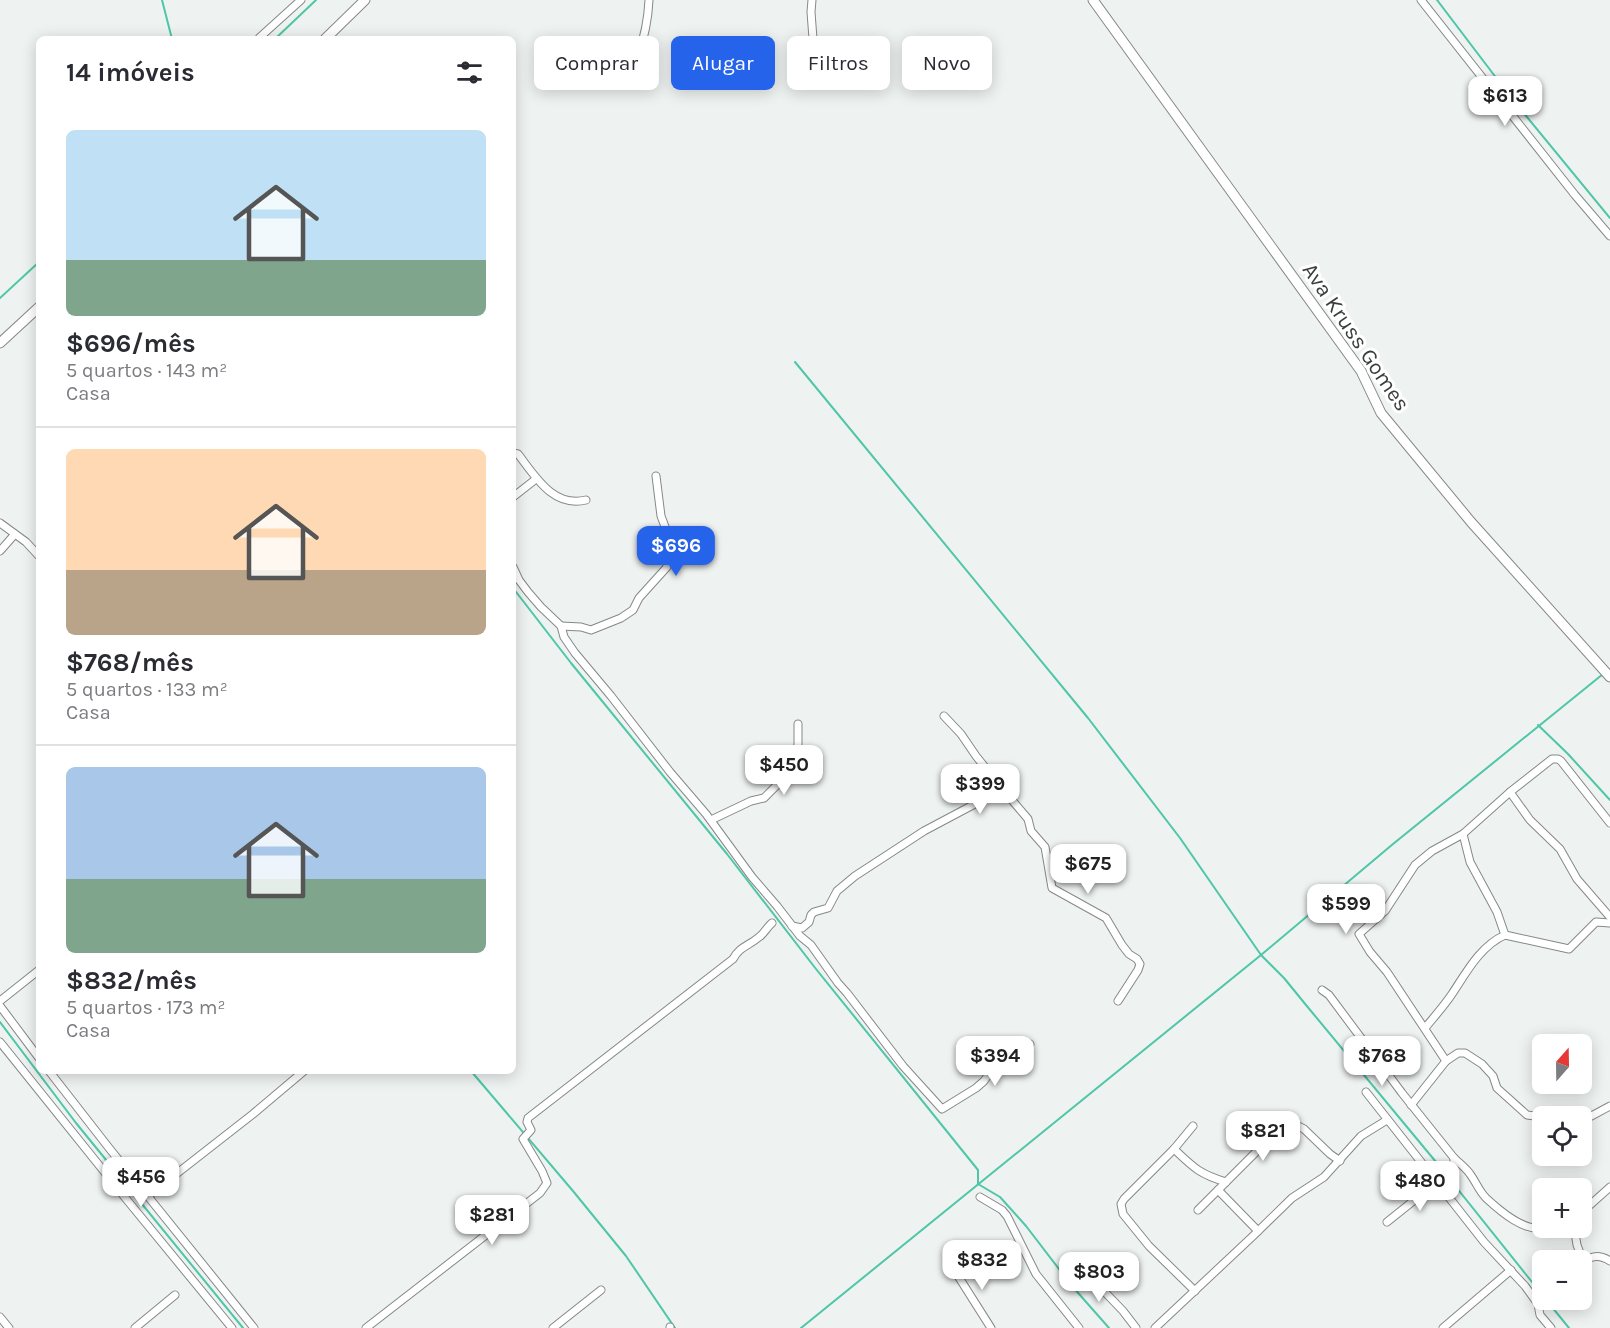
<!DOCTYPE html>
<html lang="pt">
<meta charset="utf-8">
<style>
body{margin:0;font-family:Karla,sans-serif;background:#f7f7f7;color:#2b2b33;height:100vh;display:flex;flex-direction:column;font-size:22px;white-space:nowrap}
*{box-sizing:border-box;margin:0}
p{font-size:20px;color:#7c7c81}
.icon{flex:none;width:33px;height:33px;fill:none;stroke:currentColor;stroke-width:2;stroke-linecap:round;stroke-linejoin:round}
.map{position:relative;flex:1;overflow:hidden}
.details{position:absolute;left:36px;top:36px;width:480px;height:1038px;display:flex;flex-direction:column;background:#fff;border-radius:9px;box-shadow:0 3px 15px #0003}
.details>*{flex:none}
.hud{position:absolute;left:534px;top:36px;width:570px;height:54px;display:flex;gap:12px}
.needle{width:39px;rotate:20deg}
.tools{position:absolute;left:1532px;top:1034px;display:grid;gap:12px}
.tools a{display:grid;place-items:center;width:60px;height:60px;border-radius:9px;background:#fff;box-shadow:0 3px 15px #0003;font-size:30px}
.price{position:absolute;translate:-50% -51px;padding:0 14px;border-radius:12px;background:#fff;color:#222;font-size:20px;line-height:39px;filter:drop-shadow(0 2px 3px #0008)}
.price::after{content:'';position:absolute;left:50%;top:36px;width:18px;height:14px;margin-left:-9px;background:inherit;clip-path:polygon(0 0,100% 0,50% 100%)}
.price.current{background:#2563eb;color:#fff}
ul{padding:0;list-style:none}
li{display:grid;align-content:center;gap:12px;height:318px;padding:0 30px}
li+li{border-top:2px solid #e1e1e2}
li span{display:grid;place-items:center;height:186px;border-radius:9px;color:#555}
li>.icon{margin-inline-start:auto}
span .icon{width:108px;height:108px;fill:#fffc;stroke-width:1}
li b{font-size:26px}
h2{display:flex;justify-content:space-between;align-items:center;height:72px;padding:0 30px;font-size:26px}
.chip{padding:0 21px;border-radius:9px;background:#fff;box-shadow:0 3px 15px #0003;font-size:21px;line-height:54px}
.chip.current{background:#2563eb;color:#fff}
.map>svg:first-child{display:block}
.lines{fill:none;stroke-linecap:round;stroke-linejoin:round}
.stream{stroke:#4ec6a7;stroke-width:2}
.street-casing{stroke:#848987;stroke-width:9}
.secondary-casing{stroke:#848987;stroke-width:11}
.street{stroke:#fff;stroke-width:7}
.secondary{stroke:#fff;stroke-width:9}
.labels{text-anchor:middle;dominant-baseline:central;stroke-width:6;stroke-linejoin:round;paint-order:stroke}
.street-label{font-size:22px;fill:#3c3d3d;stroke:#fff}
</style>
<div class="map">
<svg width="1610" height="1328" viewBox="0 0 1610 1328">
<rect width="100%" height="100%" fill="#eef2f1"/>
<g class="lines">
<g class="stream">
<polyline points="162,0 172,39"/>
<polyline points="1437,0 1513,100 1610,218"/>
<polyline points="275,39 316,0"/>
<polyline points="0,298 39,262"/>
<polyline points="795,362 1088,718 1180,838 1261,955 1284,978 1306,1005 1441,1168"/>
<polyline points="513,588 571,663 727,854 816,969 978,1170 978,1184 1000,1197 1026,1226 1072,1286 1109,1328"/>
<polyline points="1538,725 1568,754 1610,800"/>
<polyline points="0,1022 76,1123 243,1328"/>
<polyline points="471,1071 573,1191 626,1256 675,1328"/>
<polyline points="1448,1177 1540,1292"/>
<polyline points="1547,1301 1569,1328"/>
<polyline points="801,1328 1261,955 1393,844 1603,674"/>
</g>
<defs>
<g id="street">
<polyline points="812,0 811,12 814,52"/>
<polyline points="1421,0 1575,195 1610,236"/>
<polyline points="259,38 301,0"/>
<path d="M638,55C645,36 648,20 649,0"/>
<path d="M513,453L518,454C535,476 553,508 586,500"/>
<polyline points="513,497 536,479"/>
<polyline points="0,523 26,542 39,556"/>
<polyline points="0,551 15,534"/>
<polyline points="513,567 519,580 528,592 541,607 561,626 564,637 575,653 611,696 670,772 706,814 752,877 777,906 800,936 811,945 838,983 847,993 903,1066 942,1109 976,1088 984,1081 991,1071 1014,1059 1030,1044"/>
<polyline points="561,626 581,627 591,630 621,618 633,610 639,598 667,567 667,532 661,516 656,476"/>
<polyline points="1000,786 1028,819 1031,831 1045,847 1052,888 1106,918 1122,945 1129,954 1137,959 1140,964 1138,970 1118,1001"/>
<polyline points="1510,792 1530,820 1560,849 1577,879 1610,917"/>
<polyline points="711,820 751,801 764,798 788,774 795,759 798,744 798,724"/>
<polyline points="792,926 802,928 809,922 811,915 814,912 828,908 837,891 855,876 924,831 973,805 1000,786 976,756 961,734 944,716"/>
<polyline points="1505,935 1569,949 1596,922 1610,923"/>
<polyline points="1322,990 1329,995 1402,1093 1454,1158 1454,1163 1437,1182 1387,1222"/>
<polyline points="0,1001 39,970"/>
<polyline points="0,1006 39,1058"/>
<path d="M1425,1028C1434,1017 1444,1006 1452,994C1466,973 1480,946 1505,935L1497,912L1470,862L1463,834L1510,792L1552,759H1558L1561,761L1610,823"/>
<polyline points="0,1042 127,1200 232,1328"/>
<polyline points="1446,1061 1387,972 1370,952 1359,934 1385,911 1415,865 1432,851 1463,834"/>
<polyline points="49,1071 109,1148 254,1328"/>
<polyline points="1366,1092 1484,1242 1525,1286 1538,1304 1540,1315 1551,1328"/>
<polyline points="1411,1105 1446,1061 1458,1053 1465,1053 1482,1064 1493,1076 1497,1088 1527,1115 1542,1117"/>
<polyline points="1581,1120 1584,1120 1610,1106"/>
<polyline points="1193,1126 1174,1149 1124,1199 1121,1204 1123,1214 1149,1246 1195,1291"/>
<path d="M1174,1149C1193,1167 1199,1174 1226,1182"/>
<path d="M1454,1158C1459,1163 1466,1168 1470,1174C1476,1182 1479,1191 1486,1198C1500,1211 1526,1234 1546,1227"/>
<polyline points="1218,1190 1258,1231"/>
<polyline points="148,1196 253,1114 304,1071"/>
<polyline points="980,1197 1002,1210 1007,1216 1036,1274 1079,1328"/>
<polyline points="1198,1210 1255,1153 1277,1128 1284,1122 1290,1122 1304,1129 1330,1154 1340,1161"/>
<polyline points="1581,1213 1610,1187"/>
<polyline points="1574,1227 1577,1245 1583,1261"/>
<path d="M1581,1262C1592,1256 1599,1254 1610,1261"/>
<polyline points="1078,1264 1123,1311 1136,1328"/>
<polyline points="953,1268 991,1328"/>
<polyline points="0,1317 9,1328"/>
<polyline points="670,1327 670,1328"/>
<polyline points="135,1328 175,1295"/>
<path d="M366,1328L540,1193L547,1183L542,1171L523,1139L531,1130L527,1122L528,1118L733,959C740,946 749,946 759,937C764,934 767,927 772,923"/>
<polyline points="553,1328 601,1290"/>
<polyline points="1155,1328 1253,1236 1292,1198 1324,1177 1361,1136 1387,1120"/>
<polyline points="1443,1328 1511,1270"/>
</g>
<g id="secondary">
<polyline points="1093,0 1361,371 1381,413 1471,522 1610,677"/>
<polyline points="325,39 365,0"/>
<polyline points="0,343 39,307"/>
</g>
</defs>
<use href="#street" class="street-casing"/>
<use href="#secondary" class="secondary-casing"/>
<use href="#street" class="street"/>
<use href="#secondary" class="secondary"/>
</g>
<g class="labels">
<g class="street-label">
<text transform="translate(1356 337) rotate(56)">Ava Kruss Gomes</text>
</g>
</g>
</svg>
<div class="tools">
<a><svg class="needle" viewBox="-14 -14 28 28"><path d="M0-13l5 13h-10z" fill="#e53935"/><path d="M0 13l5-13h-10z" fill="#7c7c81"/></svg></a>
<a><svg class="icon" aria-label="locate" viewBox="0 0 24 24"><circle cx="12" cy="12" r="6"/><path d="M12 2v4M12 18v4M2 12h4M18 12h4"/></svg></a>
<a>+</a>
<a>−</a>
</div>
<b class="price" style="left:1505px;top:127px">$613</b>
<b class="price current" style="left:676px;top:577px">$696</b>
<b class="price" style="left:784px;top:796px">$450</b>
<b class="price" style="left:980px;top:815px">$399</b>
<b class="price" style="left:1088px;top:895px">$675</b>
<b class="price" style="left:1346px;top:935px">$599</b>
<b class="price" style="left:995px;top:1087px">$394</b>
<b class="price" style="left:1382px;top:1087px">$768</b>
<b class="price" style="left:1263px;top:1162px">$821</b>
<b class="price" style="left:141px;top:1208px">$456</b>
<b class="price" style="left:1420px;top:1212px">$480</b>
<b class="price" style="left:492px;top:1246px">$281</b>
<b class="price" style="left:982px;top:1291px">$832</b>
<b class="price" style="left:1099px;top:1303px">$803</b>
<div class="hud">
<a class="chip">Comprar</a>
<a class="chip current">Alugar</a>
<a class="chip">Filtros</a>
<a class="chip">Novo</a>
</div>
<section class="details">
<h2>14 imóveis<svg class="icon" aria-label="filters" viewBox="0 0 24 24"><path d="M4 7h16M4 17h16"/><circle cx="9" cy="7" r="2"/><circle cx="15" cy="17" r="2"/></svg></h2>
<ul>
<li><span style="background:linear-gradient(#bfe0f5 70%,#7fa58c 0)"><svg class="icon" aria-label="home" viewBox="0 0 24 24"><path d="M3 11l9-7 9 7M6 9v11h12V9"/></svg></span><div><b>$696/mês</b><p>5 quartos · 143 m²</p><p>Casa</p></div></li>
<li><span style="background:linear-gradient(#ffd9b3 65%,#b9a48a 0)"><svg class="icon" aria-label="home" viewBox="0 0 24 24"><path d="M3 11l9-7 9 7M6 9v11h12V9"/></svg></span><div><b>$768/mês</b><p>5 quartos · 133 m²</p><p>Casa</p></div></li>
<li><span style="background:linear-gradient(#a9c7e8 60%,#7fa58c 0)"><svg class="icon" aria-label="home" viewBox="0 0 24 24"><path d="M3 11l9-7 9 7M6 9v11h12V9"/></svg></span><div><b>$832/mês</b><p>5 quartos · 173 m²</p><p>Casa</p></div></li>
</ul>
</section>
</div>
